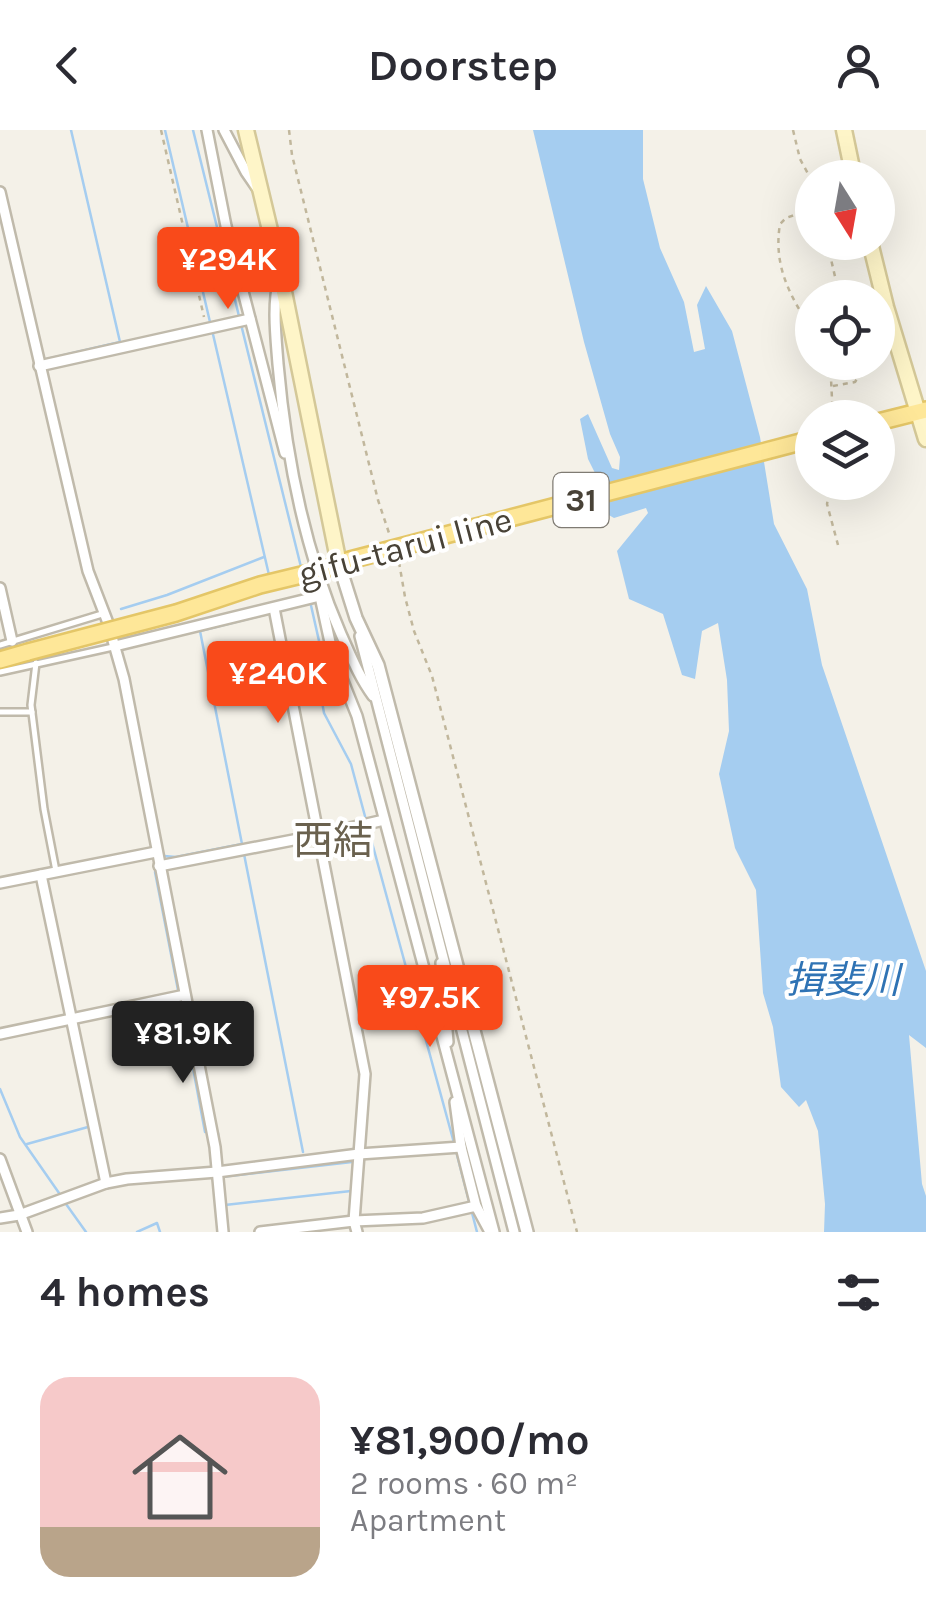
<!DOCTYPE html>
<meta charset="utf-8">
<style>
body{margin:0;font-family:Karla,"Noto Sans JP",sans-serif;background:#f7f7f7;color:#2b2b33;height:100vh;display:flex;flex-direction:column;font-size:38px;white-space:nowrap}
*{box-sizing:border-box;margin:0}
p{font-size:32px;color:#7c7c81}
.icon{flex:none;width:55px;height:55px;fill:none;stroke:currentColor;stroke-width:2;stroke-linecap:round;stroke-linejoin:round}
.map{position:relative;height:1102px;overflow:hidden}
.sheet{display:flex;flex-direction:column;background:#fff;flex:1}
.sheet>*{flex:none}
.needle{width:65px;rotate:169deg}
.fabs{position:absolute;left:795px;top:30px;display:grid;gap:20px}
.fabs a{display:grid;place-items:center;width:100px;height:100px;border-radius:50%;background:#fff;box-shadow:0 10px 40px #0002;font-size:50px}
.price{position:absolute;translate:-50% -85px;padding:0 22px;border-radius:10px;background:#f94a1a;color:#fff;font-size:32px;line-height:65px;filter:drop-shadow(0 2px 5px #0008)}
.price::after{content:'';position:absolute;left:50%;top:60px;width:30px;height:22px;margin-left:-15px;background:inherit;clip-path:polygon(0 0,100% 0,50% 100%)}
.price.on{background:#222;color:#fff}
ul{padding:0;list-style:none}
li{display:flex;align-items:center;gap:30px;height:250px;padding:0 40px}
li span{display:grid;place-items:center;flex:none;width:280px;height:200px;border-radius:30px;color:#555}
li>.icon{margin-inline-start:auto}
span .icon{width:120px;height:120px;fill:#fffc;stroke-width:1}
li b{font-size:42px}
h2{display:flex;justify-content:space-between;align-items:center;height:120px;padding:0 40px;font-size:42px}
header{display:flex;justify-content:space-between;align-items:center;height:130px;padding:0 40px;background:#fff;font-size:45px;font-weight:600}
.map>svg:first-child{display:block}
.water{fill:#a5cdf0}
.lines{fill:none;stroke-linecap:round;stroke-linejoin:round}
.stream{stroke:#a5cdf0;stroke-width:2.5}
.service-casing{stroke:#c0baab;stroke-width:10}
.minor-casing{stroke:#c0baab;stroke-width:14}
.tertiary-casing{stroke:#c0baab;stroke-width:16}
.secondary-casing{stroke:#d4c898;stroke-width:19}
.primary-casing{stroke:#e4c667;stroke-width:20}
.path{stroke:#c1b79c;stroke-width:2.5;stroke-dasharray:5 5;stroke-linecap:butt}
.service{stroke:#fff;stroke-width:5}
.minor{stroke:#fff;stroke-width:9}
.tertiary{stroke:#fff;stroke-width:11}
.secondary{stroke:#fef5c8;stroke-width:14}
.primary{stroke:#fee798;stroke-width:15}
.primary-bridge-casing{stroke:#e4c667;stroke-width:20;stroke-linecap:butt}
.primary-bridge{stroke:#fee798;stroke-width:15}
.labels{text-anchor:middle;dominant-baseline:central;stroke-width:8;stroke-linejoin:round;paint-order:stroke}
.shield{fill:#fff;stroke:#7f7b73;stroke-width:2.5}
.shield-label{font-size:32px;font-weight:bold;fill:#484237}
.street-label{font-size:35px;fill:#484237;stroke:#fff}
.water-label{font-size:38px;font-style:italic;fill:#2f73b4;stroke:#fff}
.quarter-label{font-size:40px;fill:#6a614e;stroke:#fff}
</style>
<header><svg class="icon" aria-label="back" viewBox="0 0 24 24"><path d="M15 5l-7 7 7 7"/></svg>Doorstep<svg class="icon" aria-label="person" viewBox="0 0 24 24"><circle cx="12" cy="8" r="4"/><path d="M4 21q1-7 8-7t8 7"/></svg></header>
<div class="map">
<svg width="926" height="1102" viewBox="0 0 926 1102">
<rect width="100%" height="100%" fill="#f4f1e8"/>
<polygon class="water" points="533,0 643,0 643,49 660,118 684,172 694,222 705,219 697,175 706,156 732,201 760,307 774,394 807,459 822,535 926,841 926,918 909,905 922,1054 926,1066 926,1102 824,1102 825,1074 818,1001 806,970 799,977 781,957 773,897 763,863 756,760 735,718 719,644 729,601 727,550 718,493 702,501 695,549 682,545 663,484 629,469 617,421 648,383 646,378 614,388 607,384 599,351 588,329 580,289 588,284 612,338 619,340 620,327 610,304 584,212"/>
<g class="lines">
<g class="stream">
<polyline points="165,0 210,192"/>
<polyline points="193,0 301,437"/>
<polyline points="212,200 269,445"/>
<polyline points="47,229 120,212 71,0"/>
<polyline points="310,471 326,542 321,566 324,583 351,634 366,690"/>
<polyline points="121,479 167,465 264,427"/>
<polyline points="368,698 454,1013"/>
<polyline points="323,706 353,860"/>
<polyline points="244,724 303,1022"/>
<polyline points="164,726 176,727 242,714 200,501 268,484"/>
<polyline points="168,739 313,711 318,715"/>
<polyline points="155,742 178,860"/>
<polyline points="181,874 205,1002"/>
<polyline points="0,959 20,1007 59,1063"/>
<polyline points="218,1003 219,1015"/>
<polyline points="27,1014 88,997"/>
<polyline points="456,1021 477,1102"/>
<polyline points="222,1049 221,1047 352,1032"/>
<polyline points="66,1074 86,1102"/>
<polyline points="225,1075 351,1061"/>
<polyline points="359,1085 361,1057"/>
<polyline points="137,1102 157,1093 160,1102"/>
<polyline points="299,1102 346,1097"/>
</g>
<defs>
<g id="service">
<polyline points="0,515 102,484"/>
<polyline points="36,533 31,575 44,679 56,741"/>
<polyline points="0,542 113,517"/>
<polyline points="0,582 32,582"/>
</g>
<g id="minor">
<polyline points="207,0 226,96 285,323"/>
<polyline points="224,0 246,42 257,58"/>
<polyline points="0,62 88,441 108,493 124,549 215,1017 223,1102"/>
<path d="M279,149C272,175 276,207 278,234C286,326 304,419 341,504C351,526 359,547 373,566"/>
<polyline points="39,236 250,189"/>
<polyline points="0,458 12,511"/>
<polyline points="324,465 321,471 333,526 357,586 494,1102"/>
<polyline points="274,478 365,944 354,1091 357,1102"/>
<polyline points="360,506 514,1102"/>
<polyline points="115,516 324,465"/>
<polyline points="159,736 319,705 384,690"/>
<polyline points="41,745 106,1053"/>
<polyline points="0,753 156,722"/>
<polyline points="441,833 448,912"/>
<polyline points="0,904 185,865"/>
<polyline points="455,972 461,1017 476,1076"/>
<polyline points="0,1029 27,1102"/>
<polyline points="0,1088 19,1085 106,1053 127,1049 217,1042 359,1024 461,1017"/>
<polyline points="260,1102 354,1091 423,1088 476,1076 490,1102"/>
</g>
<polyline id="tertiary" points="339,434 356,488 378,535 527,1102"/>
<g id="secondary">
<polyline points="246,0 280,142 339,434"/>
<polyline points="844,0 854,48"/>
<polyline points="870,112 886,177 926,309"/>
</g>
<g id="primary">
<polyline points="878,292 926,280"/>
<polyline points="322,440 350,430"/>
<polyline points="0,530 28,522"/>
</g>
</defs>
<use href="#service" class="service-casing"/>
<use href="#minor" class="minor-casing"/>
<use href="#tertiary" class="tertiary-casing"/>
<use href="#secondary" class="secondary-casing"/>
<use href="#primary" class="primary-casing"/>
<g class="path">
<polyline points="161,0 204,187"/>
<polyline points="289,0 292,25 378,370 390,406"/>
<polyline points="793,0 800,29 812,51"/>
<path d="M812,79L786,88L780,94C773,136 790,166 812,200"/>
<polyline points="827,112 840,168"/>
<polyline points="827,232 831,249 833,288"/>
<polyline points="833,256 855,252 859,246 858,232"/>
<polyline points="831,352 827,374 838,415"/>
<polyline points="399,432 405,467 414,501 432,546 577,1102"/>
</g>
<use href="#service" class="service"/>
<use href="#minor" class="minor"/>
<use href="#tertiary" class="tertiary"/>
<use href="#secondary" class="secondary"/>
<use href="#primary" class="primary"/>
<defs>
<g id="primary-bridge">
<polyline points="350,430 812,309"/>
<polyline points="28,522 176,483 260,455 322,440"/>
</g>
</defs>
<use href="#primary-bridge" class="primary-bridge-casing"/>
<use href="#primary-bridge" class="primary-bridge"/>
</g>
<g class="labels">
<rect class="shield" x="553.5" y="343" width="55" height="54" rx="8"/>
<g class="shield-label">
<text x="581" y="370">31</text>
</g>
<g class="street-label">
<text transform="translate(405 417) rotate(-15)">gifu-tarui line</text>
</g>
<g class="water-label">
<text x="843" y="850">揖斐川</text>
</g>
<g class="quarter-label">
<text x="333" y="710">西結</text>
</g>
</g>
</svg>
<div class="fabs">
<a><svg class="needle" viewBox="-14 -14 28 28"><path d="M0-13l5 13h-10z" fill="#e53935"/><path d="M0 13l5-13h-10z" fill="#7c7c81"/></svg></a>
<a><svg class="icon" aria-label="locate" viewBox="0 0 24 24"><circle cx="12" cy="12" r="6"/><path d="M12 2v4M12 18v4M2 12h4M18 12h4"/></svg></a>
<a><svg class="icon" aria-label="layers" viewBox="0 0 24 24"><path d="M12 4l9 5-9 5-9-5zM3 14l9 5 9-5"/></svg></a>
</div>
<b class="price" style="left:228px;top:182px">¥294K</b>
<b class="price" style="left:278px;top:596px">¥240K</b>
<b class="price" style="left:430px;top:920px">¥97.5K</b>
<b class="price on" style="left:183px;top:956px">¥81.9K</b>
</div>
<section class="sheet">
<h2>4 homes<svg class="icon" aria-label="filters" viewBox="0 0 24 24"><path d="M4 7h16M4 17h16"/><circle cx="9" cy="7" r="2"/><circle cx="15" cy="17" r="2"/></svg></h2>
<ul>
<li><span style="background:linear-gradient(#f6c9c9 75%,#b9a48a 0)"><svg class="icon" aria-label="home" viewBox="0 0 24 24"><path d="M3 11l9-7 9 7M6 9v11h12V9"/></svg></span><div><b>¥81,900/mo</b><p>2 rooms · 60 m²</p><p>Apartment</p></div></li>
</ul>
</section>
